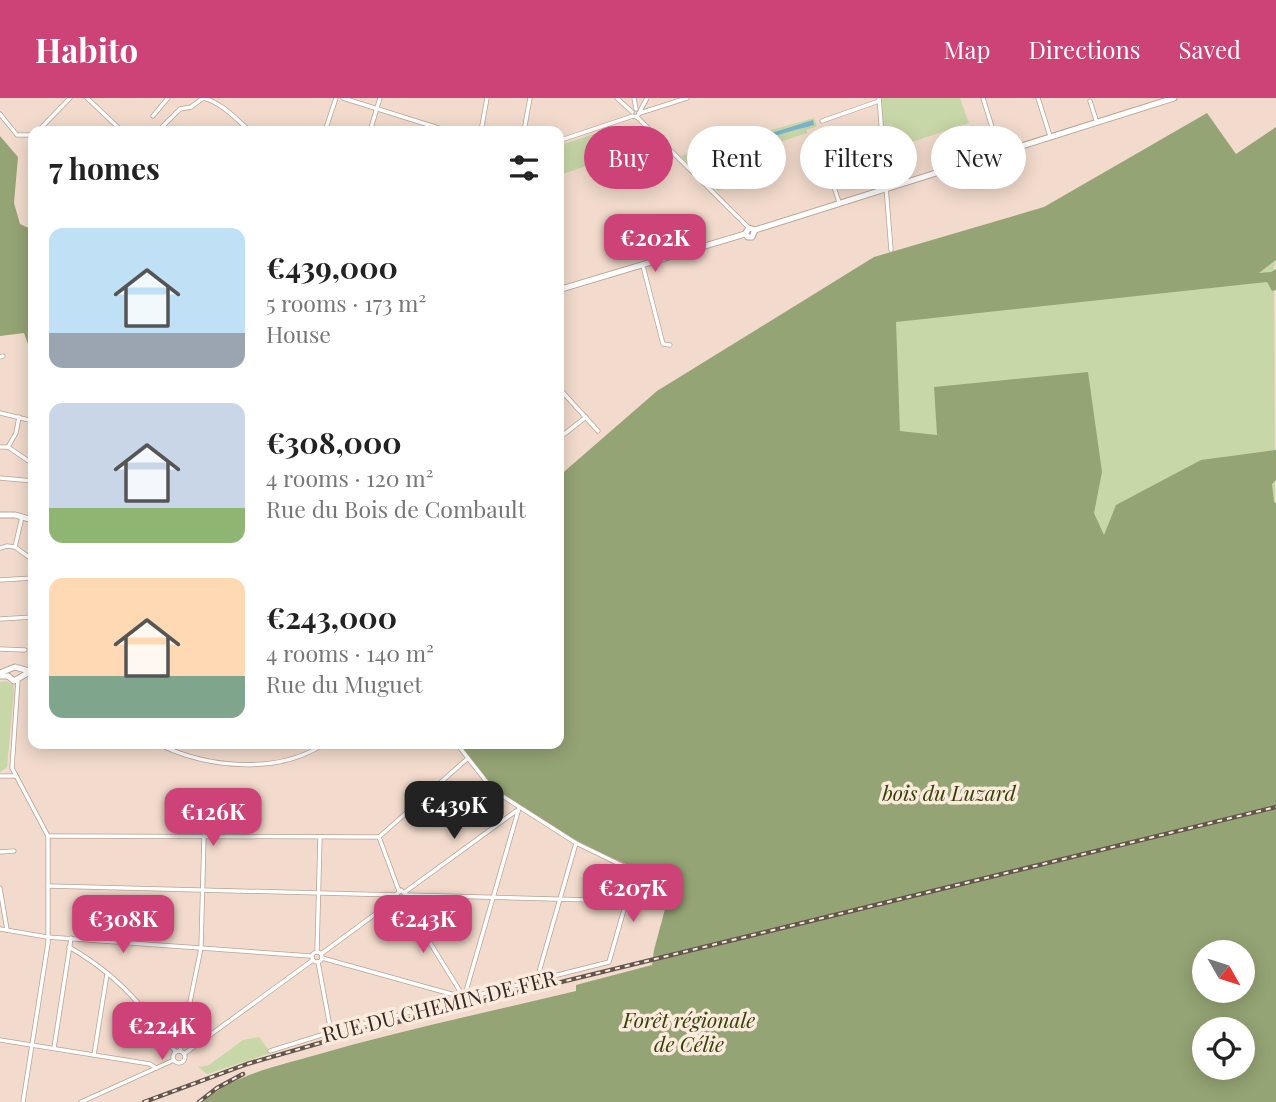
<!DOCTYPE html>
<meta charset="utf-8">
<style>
body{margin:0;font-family:"Playfair Display",serif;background:#f6f6f6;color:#222;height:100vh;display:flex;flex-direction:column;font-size:26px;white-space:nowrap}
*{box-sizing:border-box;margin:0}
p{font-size:23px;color:#767676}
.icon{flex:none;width:38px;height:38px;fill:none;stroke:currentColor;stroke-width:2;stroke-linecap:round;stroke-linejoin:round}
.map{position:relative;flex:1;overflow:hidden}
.side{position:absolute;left:28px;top:28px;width:536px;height:623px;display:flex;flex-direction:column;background:#fff;border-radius:14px;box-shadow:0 4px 18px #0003}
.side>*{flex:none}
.hud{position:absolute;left:584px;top:28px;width:586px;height:63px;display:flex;gap:14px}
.needle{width:46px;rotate:129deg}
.fabs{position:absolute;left:1192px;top:842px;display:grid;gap:14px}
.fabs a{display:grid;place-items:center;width:63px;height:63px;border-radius:50%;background:#fff;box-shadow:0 4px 18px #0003;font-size:35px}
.price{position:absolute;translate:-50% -60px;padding:0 16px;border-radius:14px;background:#ce4377;color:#fff;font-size:23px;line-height:46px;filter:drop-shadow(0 2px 4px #0008)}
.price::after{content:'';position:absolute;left:50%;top:42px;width:21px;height:16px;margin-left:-10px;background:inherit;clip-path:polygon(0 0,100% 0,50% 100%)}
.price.selected{background:#222;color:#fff}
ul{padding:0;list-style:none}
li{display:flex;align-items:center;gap:21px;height:175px;padding:0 21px}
li span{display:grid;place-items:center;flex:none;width:196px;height:140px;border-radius:14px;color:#555}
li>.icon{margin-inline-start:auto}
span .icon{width:84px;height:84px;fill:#fffc;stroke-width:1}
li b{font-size:30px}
h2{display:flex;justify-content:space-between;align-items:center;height:84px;padding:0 21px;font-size:30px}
.chip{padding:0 24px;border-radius:32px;background:#fff;box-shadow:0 4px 18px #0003;font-size:24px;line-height:63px}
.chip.selected{background:#ce4377;color:#fff}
header{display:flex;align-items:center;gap:42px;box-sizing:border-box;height:98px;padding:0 35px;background:#ce4377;color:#fff}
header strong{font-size:33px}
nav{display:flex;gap:38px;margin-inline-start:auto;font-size:24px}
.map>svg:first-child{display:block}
.green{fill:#c8d7a8}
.forest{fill:#95a474;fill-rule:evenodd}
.water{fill:#79b3cb}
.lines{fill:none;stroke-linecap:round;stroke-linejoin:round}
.street-casing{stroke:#b9a395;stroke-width:5}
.secondary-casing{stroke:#b9a395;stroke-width:7}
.street{stroke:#fff;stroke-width:3.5}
.secondary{stroke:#fff;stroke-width:5}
.rail-casing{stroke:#62554e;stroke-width:4.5}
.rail{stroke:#fceadd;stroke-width:2;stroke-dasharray:5;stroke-linecap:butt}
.labels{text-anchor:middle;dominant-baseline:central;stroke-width:7;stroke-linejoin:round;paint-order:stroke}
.park-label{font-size:21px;font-style:italic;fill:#344107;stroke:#fceadd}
.street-label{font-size:21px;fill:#322924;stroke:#fceadd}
</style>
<header>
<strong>Habito</strong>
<nav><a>Map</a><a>Directions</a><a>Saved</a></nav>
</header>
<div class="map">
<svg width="1276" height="1004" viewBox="0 0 1276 1004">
<rect width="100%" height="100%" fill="#f2dbcc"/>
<g class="green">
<polygon points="881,0 960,0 969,25 885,53"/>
<polygon points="814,20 817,28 807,32 807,35 768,48 779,74 718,93 681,58 762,30 764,34"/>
<polygon points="600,34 608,58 615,58 618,65 598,72 595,65 560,77 558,48"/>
<polygon points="1276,162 1274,171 1276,597 900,333 894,224 1257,176"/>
<polygon points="6,583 13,587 14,593 7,669 0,674 0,584"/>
<polygon points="259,939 271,955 207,976 198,969 209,967 243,942"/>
</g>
<g class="forest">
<path d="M1207,15L1236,56L1276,29V162L1259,175L1271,174L1276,171V192L1272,193L1267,184L896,224L900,333L937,337L934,289L1088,274L1102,374L1094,415L1104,437L1116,407L1201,362L1276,352V382L1272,386L1274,404L1276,405V1004H203C232,977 278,968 316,957C402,932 489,914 576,893V887L652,867L654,852L668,800C649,772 623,766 593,751C560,734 525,715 495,692C479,680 472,660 459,646H558V379L657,293L874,159L1044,109ZM1204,854H1242V892H1204ZM1204,931H1242V970H1204Z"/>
<polygon points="0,38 18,59 14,105 20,126 33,132 33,248 29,249 24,235 0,238"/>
</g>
<path class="water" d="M813,22L814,27C796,32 738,44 741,66L732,70L727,64V59L740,45Z"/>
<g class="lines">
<defs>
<g id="street">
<polyline points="87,0 122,33"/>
<polyline points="343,0 448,33"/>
<polyline points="617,0 632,14"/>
<polyline points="634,0 636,11"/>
<polyline points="879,0 891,152"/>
<polyline points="983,0 1000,55"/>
<polyline points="1038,0 1050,38"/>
<polyline points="1090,3 1097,25"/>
<polyline points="640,15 687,0"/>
<polyline points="0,16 17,37 33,37"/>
<polyline points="153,18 168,0"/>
<polyline points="637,19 749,130"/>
<polyline points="822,23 879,3"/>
<polyline points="38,33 70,0"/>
<path d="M158,33L180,11L191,9L203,0C221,4 236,21 250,33"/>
<polyline points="325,33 336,0"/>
<polyline points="370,33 380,0"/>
<polyline points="481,33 487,0"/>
<polyline points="524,33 530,0"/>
<polyline points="31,38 33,52"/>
<polyline points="558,43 633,18 637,19 647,0"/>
<polyline points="839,104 823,57 882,39"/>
<polyline points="643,168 663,246 670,247"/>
<polyline points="0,259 3,258"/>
<polyline points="558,289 598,333"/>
<polyline points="0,315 33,323"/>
<polyline points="558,341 586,319"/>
<polyline points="0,349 8,349 33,366"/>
<polyline points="8,349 16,335 19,319"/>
<polyline points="0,380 33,383"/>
<polyline points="22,419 15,449 33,462"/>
<polyline points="0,450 7,448 15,449"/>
<polyline points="0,482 33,480"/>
<polyline points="0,521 33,519"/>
<polyline points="0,551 25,552"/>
<polyline points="18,582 12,670 48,738 48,845 23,1004"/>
<path d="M158,646C207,670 277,677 324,646"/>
<polyline points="0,678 16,678"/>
<polyline points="48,738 379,739 467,661"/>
<polyline points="379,739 399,793"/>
<polyline points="0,754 14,753"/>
<polyline points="48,788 396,797"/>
<polyline points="0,790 7,832"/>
<polyline points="405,794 516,713"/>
<polyline points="406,797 664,804 666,802 658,787 646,779 576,745 493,692 457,646"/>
<polyline points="403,801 463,898"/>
<polyline points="0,831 47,839 311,858"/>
<path d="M69,849C95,864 119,883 138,905C152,921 162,939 176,954"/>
<polyline points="317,853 320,739"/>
<circle cx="317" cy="859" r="5"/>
<polyline points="321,856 397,800 402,802 406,797 401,792 396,797"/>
<polyline points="322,860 462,899"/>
<polyline points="318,864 331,934"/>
<polyline points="537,881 576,745"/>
<polyline points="464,900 519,710"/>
<polyline points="0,942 150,966 156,970"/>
<polyline points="54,950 71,840"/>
<polyline points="180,953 201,850 204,738"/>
<polyline points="270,953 331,934 609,864 635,773"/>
<circle cx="179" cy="959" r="6"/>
<polyline points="184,956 313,862"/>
<polyline points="94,957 107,876"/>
<polyline points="81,1004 174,962"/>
</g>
<g id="secondary">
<polyline points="745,136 748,139 752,139 755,132"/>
<polyline points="558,192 745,136 749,130 755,132 1174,0"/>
<polyline points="0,417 15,417 33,422"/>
<polyline points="0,575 15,569 29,573"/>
<polyline points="0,578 8,578 14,583 31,573"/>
</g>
</defs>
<use href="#street" class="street-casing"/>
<use href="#secondary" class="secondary-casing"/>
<use href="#street" class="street"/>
<use href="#secondary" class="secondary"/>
<defs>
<g id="rail">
<polyline points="144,1004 247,966 365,932 1276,709"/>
<polyline points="199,1004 217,990 243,976"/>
</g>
</defs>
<use href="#rail" class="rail-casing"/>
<use href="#rail" class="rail"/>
</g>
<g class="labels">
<g class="park-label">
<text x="949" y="694">bois du Luzard</text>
<text x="689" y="921">Forêt régionale<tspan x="689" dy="24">de Célie</tspan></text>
</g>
<g class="street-label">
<text transform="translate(439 907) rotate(-14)">RUE DU CHEMIN DE FER</text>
</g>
</g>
</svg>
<div class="fabs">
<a><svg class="needle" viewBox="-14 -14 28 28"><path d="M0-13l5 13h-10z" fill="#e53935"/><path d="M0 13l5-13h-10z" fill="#767676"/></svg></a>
<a><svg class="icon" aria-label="locate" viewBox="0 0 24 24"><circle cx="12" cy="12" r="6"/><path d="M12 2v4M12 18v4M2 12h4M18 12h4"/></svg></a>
</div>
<b class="price" style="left:655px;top:176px">€202K</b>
<b class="price selected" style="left:454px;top:743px">€439K</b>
<b class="price" style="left:213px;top:750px">€126K</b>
<b class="price" style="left:633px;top:826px">€207K</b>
<b class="price" style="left:123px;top:857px">€308K</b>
<b class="price" style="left:423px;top:857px">€243K</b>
<b class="price" style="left:162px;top:964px">€224K</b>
<div class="hud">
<a class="chip selected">Buy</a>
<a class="chip">Rent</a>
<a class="chip">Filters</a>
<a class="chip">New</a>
</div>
<section class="side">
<h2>7 homes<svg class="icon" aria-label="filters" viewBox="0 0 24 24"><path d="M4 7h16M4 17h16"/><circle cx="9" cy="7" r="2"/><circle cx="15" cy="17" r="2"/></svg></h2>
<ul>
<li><span style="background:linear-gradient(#bfe0f5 75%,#9aa5b1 0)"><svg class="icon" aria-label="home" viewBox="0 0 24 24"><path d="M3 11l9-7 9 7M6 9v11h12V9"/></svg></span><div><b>€439,000</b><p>5 rooms · 173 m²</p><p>House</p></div></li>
<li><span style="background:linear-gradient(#c9d6e8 75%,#8fb573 0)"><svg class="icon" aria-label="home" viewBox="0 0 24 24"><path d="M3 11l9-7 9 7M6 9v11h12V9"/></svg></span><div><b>€308,000</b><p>4 rooms · 120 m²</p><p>Rue du Bois de Combault</p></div></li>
<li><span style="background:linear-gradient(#ffd9b3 70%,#7fa58c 0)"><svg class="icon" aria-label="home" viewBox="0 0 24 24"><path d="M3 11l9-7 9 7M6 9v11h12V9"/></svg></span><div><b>€243,000</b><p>4 rooms · 140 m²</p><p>Rue du Muguet</p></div></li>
</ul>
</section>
</div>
